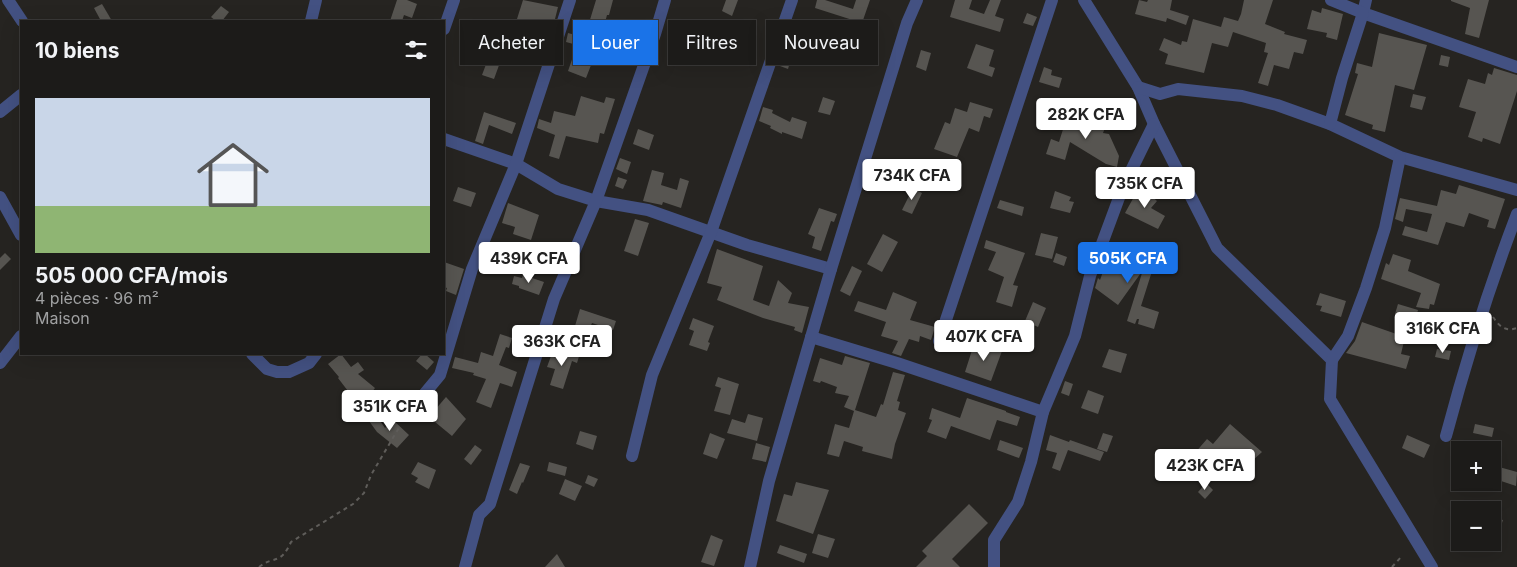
<!DOCTYPE html>
<html lang="fr">
<meta charset="utf-8">
<style>
body{margin:0;font-family:Inter,sans-serif;background:#252422;color:#f1f3f6;height:100vh;display:flex;flex-direction:column;font-size:19px;white-space:nowrap}
*{box-sizing:border-box;margin:0}
p{font-size:16px;color:#a0a1a2}
.icon{flex:none;width:28px;height:28px;fill:none;stroke:currentColor;stroke-width:2;stroke-linecap:round;stroke-linejoin:round}
.map{position:relative;flex:1;overflow:hidden}
.drawer{position:absolute;left:20px;top:20px;width:425px;height:335px;display:flex;flex-direction:column;background:#1c1b19;border-radius:0px;box-shadow:0 5px 20px #0002,0 0 0 1px #3a3938}
.drawer>*{flex:none}
.hud{position:absolute;left:460px;top:20px;width:475px;height:45px;display:flex;gap:10px}
.fabs{position:absolute;left:1451px;top:441px;display:grid;gap:10px}
.fabs a{display:grid;place-items:center;width:50px;height:50px;border-radius:0px;background:#1c1b19;box-shadow:0 5px 20px #0002,0 0 0 1px #3a3938;font-size:25px}
.price{position:absolute;translate:-50% -42px;padding:0 11px;border-radius:5px;background:#fff;color:#222;font-size:16px;line-height:32px;filter:drop-shadow(0 1px 2px #0008)}
.price::after{content:'';position:absolute;left:50%;top:30px;width:15px;height:11px;margin-left:-8px;background:inherit;clip-path:polygon(0 0,100% 0,50% 100%)}
.price.on{background:#1a73e8;color:#fff}
ul{padding:0;list-style:none}
li{display:grid;align-content:center;gap:10px;height:265px;padding:0 15px}
li+li{border-top:1px solid #3a3938}
li span{display:grid;place-items:center;height:155px;border-radius:0px;color:#555}
li>.icon{margin-inline-start:auto}
span .icon{width:90px;height:90px;fill:#fffc;stroke-width:1}
li b{font-size:21px}
h2{display:flex;justify-content:space-between;align-items:center;height:60px;padding:0 15px;font-size:21px}
.pill{padding:0 18px;border-radius:0px;background:#1c1b19;box-shadow:0 5px 20px #0002,0 0 0 1px #3a3938;font-size:18px;line-height:45px}
.pill.on{background:#1a73e8;color:#fff}
.map>svg:first-child{display:block}
.building{fill:#575551}
.lines{fill:none;stroke-linecap:round;stroke-linejoin:round}
.path{stroke:#5f5d5a;stroke-width:2;stroke-dasharray:4 4;stroke-linecap:butt}
.street{stroke:#435182;stroke-width:12}
</style>
<div class="map">
<svg width="1517" height="567" viewBox="0 0 1517 567">
<rect width="100%" height="100%" fill="#262421"/>
<g class="building">
<polygon points="397,0 407,0 417,4 412,18 404,15 402,21 390,21"/>
<polygon points="523,0 558,7 553,27 517,19"/>
<polygon points="596,0 613,0 609,15 607,15 595,60 593,60 586,78 568,71 577,45 566,42 568,33 579,36 583,22 589,23"/>
<polygon points="726,0 738,0 732,16 722,11"/>
<polygon points="817,0 825,0 853,9 856,0 870,0 862,23 815,8"/>
<polygon points="955,0 972,0 969,9 984,14 990,0 1001,0 995,16 1004,19 1000,32 950,17"/>
<polygon points="1139,0 1147,2 1148,0 1172,0 1170,10 1189,16 1186,25 1167,18 1166,22 1135,14"/>
<polygon points="1244,0 1273,0 1265,24 1285,32 1284,34 1307,40 1303,54 1294,52 1289,69 1274,65 1268,86 1258,83 1268,53 1264,52 1266,43 1233,32 1228,47 1212,43 1204,73 1165,64 1168,54 1159,50 1164,38 1181,45 1182,41 1187,42 1193,19 1221,27 1224,17 1238,21 1241,14"/>
<polygon points="1451,0 1489,0 1479,38 1465,34 1470,8 1451,1"/>
<polygon points="102,4 112,21 101,21 94,8"/>
<polygon points="221,6 229,12 222,21 216,21 211,17"/>
<polygon points="1322,8 1343,14 1337,40 1326,37 1327,33 1307,29 1312,10 1321,13"/>
<polygon points="1027,13 1037,17 1033,26 1023,23"/>
<polygon points="494,30 510,35 494,79 482,75 488,59 483,58"/>
<polygon points="1379,33 1427,45 1414,90 1395,85 1385,132 1372,129 1373,125 1345,115 1358,74 1355,73 1357,63 1372,67"/>
<polygon points="976,44 994,50 989,66 995,68 992,77 967,68"/>
<polygon points="921,50 931,53 926,71 916,67"/>
<polygon points="784,52 792,55 788,69 780,66"/>
<polygon points="1441,55 1450,57 1448,67 1439,65"/>
<polygon points="1044,67 1052,70 1051,75 1062,78 1059,88 1039,82"/>
<polygon points="1494,68 1517,75 1517,91 1500,144 1483,138 1482,142 1468,137 1476,112 1459,107 1468,79 1485,84 1488,73 1492,75"/>
<polygon points="1413,94 1426,97 1422,110 1410,107"/>
<polygon points="581,96 604,103 606,97 615,99 604,134 600,133 598,143 566,136 559,159 549,156 555,135 537,128 539,119 551,123 554,111 575,116"/>
<polygon points="823,97 835,101 830,115 818,112"/>
<polygon points="970,102 993,109 990,118 984,116 979,132 969,128 957,157 934,149 945,122 950,124 955,108 967,112"/>
<polygon points="763,107 773,110 772,113 790,122 792,117 807,122 802,139 782,132 782,134 770,128 771,126 759,121"/>
<polygon points="1081,108 1091,110 1089,126 1095,117 1107,122 1103,133 1109,134 1119,156 1117,167 1106,164 1070,142 1065,160 1046,154 1051,139 1059,142 1065,123 1077,126"/>
<polygon points="484,112 516,123 512,134 489,125 483,144 475,141"/>
<polygon points="638,129 654,135 649,150 633,144"/>
<polygon points="620,158 631,162 627,174 616,169"/>
<polygon points="652,170 664,173 661,185 677,190 680,178 689,181 681,208 663,202 662,205 643,201"/>
<polygon points="618,177 627,180 623,189 615,186"/>
<polygon points="1459,185 1505,199 1495,229 1487,227 1489,220 1469,213 1464,227 1446,222 1438,245 1402,235 1405,226 1427,232 1432,214 1406,209 1403,222 1395,219 1400,198 1437,206 1441,190 1456,194"/>
<polygon points="1140,186 1157,201 1151,208 1165,216 1158,229 1125,213"/>
<polygon points="458,187 476,193 471,207 453,201"/>
<polygon points="913,188 922,193 912,214 902,210"/>
<polygon points="1055,191 1071,197 1069,201 1074,202 1070,213 1050,208"/>
<polygon points="1000,200 1024,207 1022,216 997,208"/>
<polygon points="508,203 539,215 531,240 513,234 515,227 502,223"/>
<polygon points="819,208 837,214 834,222 831,221 821,251 812,248 815,237 808,234"/>
<polygon points="635,219 649,223 638,256 624,251"/>
<polygon points="1041,233 1058,237 1052,259 1035,255"/>
<polygon points="883,234 898,242 882,272 867,264"/>
<polygon points="986,240 1025,253 1013,285 1018,286 1012,307 996,302 1004,277 988,270 996,252 984,248"/>
<polygon points="1110,247 1147,257 1144,265 1153,268 1141,306 1159,312 1154,329 1138,324 1139,319 1137,319 1135,324 1127,321 1143,270 1118,305 1095,288 1098,278 1100,280 1104,269"/>
<polygon points="717,249 763,266 753,300 769,306 778,280 792,293 788,303 809,307 802,333 794,330 795,327 763,318 717,300 722,287 707,283"/>
<polygon points="5,253 11,259 0,270 0,258"/>
<polygon points="1056,253 1067,257 1064,266 1053,262"/>
<polygon points="1393,254 1411,260 1408,271 1440,284 1434,305 1430,304 1429,309 1416,307 1421,293 1381,279 1386,263 1389,265"/>
<polygon points="444,262 464,269 456,295 446,291 447,288 444,287"/>
<polygon points="852,266 862,271 850,296 840,291"/>
<polygon points="523,275 544,282 539,295 519,288 519,286 512,284 514,276 522,278"/>
<polygon points="893,292 917,302 910,320 935,327 931,340 920,336 919,342 909,339 901,356 892,353 898,341 881,336 886,322 854,311 858,301 886,310"/>
<polygon points="1320,293 1346,301 1341,317 1320,311 1322,306 1316,305"/>
<polygon points="1033,302 1046,308 1038,327 1025,321"/>
<polygon points="1398,304 1418,310 1415,321 1395,314"/>
<polygon points="580,309 616,321 613,330 592,323 589,330 575,326"/>
<polygon points="693,318 714,326 708,342 710,343 707,351 689,345 694,331 689,329"/>
<polygon points="1362,322 1405,337 1401,354 1410,356 1406,369 1346,353 1355,341"/>
<polygon points="500,334 512,338 509,348 506,347 499,365 517,372 512,387 500,383 491,408 476,402 486,379 473,375 474,373 452,368 455,357 478,363 481,352 493,356"/>
<polygon points="986,345 1002,351 991,381 965,372 973,347 984,350"/>
<polygon points="564,348 580,353 577,363 572,361 563,389 550,385 555,369 547,367 551,356 560,359"/>
<polygon points="1109,349 1127,354 1121,373 1102,367"/>
<polygon points="1437,349 1451,351 1449,360 1435,357"/>
<polygon points="341,354 351,367 358,362 364,370 358,374 375,388 372,392 375,395 363,409 350,396 351,395 338,378 339,377 328,364"/>
<polygon points="422,354 425,354 434,362 427,370 416,361"/>
<polygon points="845,356 870,363 855,410 876,417 881,404 883,405 893,372 905,375 897,401 900,402 898,410 906,413 895,444 892,459 862,451 863,447 844,441 839,457 827,454 835,424 849,428 854,411 844,407 849,396 835,393 837,387 821,381 820,383 813,381 820,358 842,365"/>
<polygon points="718,377 739,384 730,415 714,411 721,388 715,386"/>
<polygon points="1065,381 1073,384 1069,396 1061,393"/>
<polygon points="1088,390 1104,396 1098,414 1081,408"/>
<polygon points="446,397 466,419 452,436 429,417"/>
<polygon points="967,398 1006,411 1006,412 1020,417 1017,426 997,420 990,440 951,426 946,439 927,432 932,420 929,419 932,408 960,418"/>
<polygon points="748,414 763,418 757,441 727,433 732,419 745,423"/>
<polygon points="376,415 385,428 393,420 409,435 397,448 377,432 369,421"/>
<polygon points="1230,424 1262,452 1252,461 1241,450 1218,476 1194,454 1207,439 1213,444"/>
<polygon points="1475,424 1494,428 1492,437 1473,433"/>
<polygon points="580,431 597,436 593,450 576,444"/>
<polygon points="710,433 725,439 717,459 703,454"/>
<polygon points="1103,433 1113,436 1107,452 1097,449"/>
<polygon points="1050,435 1069,442 1070,440 1104,452 1100,461 1068,450 1060,471 1052,468 1057,453 1046,450"/>
<polygon points="1407,435 1430,445 1424,458 1402,448"/>
<polygon points="1000,440 1023,448 1019,458 997,450"/>
<polygon points="756,443 770,447 766,462 752,459"/>
<polygon points="475,445 482,450 471,465 464,459"/>
<polygon points="418,462 436,470 429,489 415,482 418,478 411,474"/>
<polygon points="549,462 567,467 565,476 547,471"/>
<polygon points="520,463 530,466 523,483 522,482 517,494 509,490"/>
<polygon points="1492,465 1517,472 1516,486 1492,478"/>
<polygon points="588,475 598,479 594,487 585,483"/>
<polygon points="565,479 582,486 575,501 559,494"/>
<polygon points="796,482 829,490 813,534 776,521 784,494 792,496"/>
<polygon points="1206,483 1213,490 1205,499 1198,492"/>
<polygon points="969,504 988,523 952,559 960,567 916,567 927,556 922,551"/>
<polygon points="1492,517 1503,520 1500,529 1492,526"/>
<polygon points="818,534 835,539 828,558 812,553"/>
<polygon points="711,535 723,540 714,566 701,562"/>
<polygon points="780,545 807,554 804,563 777,553"/>
<polygon points="557,554 565,567 545,567"/>
</g>
<g class="lines">
<g class="path">
<path d="M1493,317C1499,326 1505,332 1517,328"/>
<path d="M259,567C274,555 280,566 291,542L353,504L364,493L371,475L400,426"/>
<polyline points="1392,567 1402,556"/>
</g>
<g class="street">
<polyline points="8,0 22,21"/>
<polyline points="1084,0 1138,87 1154,124 1217,248 1332,360 1330,399 1432,567"/>
<polyline points="1366,0 1363,13 1517,67"/>
<polyline points="311,21 316,0"/>
<polyline points="444,29 454,0"/>
<polyline points="1138,87 1160,94 1178,89 1242,96 1277,105 1330,124 1400,157 1517,190"/>
<polyline points="0,112 21,95"/>
<polyline points="1330,124 1342,78 1363,13 1331,0"/>
<polyline points="444,139 516,164 558,189 596,201 648,210 747,245 831,269"/>
<polyline points="0,197 21,235"/>
<polyline points="811,337 897,363 1043,412"/>
<polyline points="939,341 1052,0"/>
<polyline points="252,354 267,369 277,372 289,372 309,363 316,354"/>
<polyline points="1332,360 1348,336 1366,288 1385,228 1400,157"/>
<polyline points="0,363 21,336"/>
<polyline points="406,416 440,375 472,269 516,164 570,0"/>
<path d="M1446,436C1466,361 1489,287 1517,214"/>
<polyline points="632,456 652,375 711,232 792,0"/>
<polyline points="465,567 479,515 490,504 554,299 596,201 655,34 665,0"/>
<polyline points="750,567 769,481 831,269 907,23 917,0"/>
<polyline points="994,567 994,540 1018,502 1031,462 1043,412 1075,336 1090,276 1123,187 1154,124"/>
</g>
</g>
</svg>
<div class="fabs">
<a>+</a>
<a>−</a>
</div>
<b class="price" style="left:1086px;top:140px">282K CFA</b>
<b class="price" style="left:912px;top:201px">734K CFA</b>
<b class="price" style="left:1145px;top:209px">735K CFA</b>
<b class="price" style="left:529px;top:284px">439K CFA</b>
<b class="price on" style="left:1128px;top:284px">505K CFA</b>
<b class="price" style="left:1443px;top:354px">316K CFA</b>
<b class="price" style="left:984px;top:362px">407K CFA</b>
<b class="price" style="left:562px;top:367px">363K CFA</b>
<b class="price" style="left:390px;top:432px">351K CFA</b>
<b class="price" style="left:1205px;top:491px">423K CFA</b>
<div class="hud">
<a class="pill">Acheter</a>
<a class="pill on">Louer</a>
<a class="pill">Filtres</a>
<a class="pill">Nouveau</a>
</div>
<section class="drawer">
<h2>10 biens<svg class="icon" aria-label="filters" viewBox="0 0 24 24"><path d="M4 7h16M4 17h16"/><circle cx="9" cy="7" r="2"/><circle cx="15" cy="17" r="2"/></svg></h2>
<ul>
<li><span style="background:linear-gradient(#c9d6e8 70%,#8fb573 0)"><svg class="icon" aria-label="home" viewBox="0 0 24 24"><path d="M3 11l9-7 9 7M6 9v11h12V9"/></svg></span><div><b>505 000 CFA/mois</b><p>4 pièces · 96 m²</p><p>Maison</p></div></li>
</ul>
</section>
</div>
